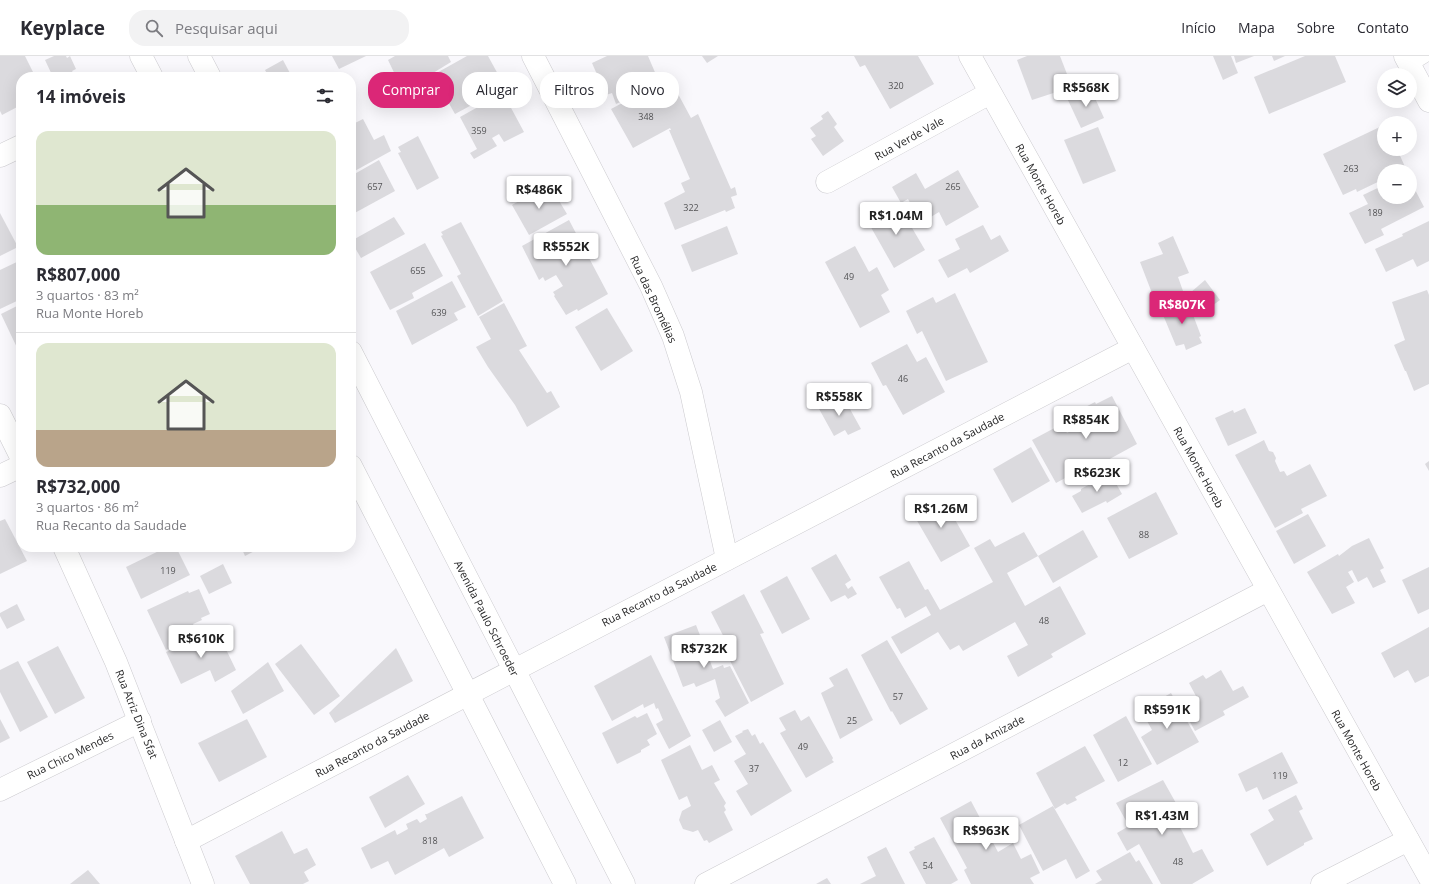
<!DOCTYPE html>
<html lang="pt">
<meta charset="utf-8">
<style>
body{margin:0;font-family:"Open Sans",sans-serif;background:#f2f2f3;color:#2b2b33;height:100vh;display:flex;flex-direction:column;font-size:15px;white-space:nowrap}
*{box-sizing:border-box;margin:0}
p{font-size:13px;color:#7c7c81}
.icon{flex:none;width:22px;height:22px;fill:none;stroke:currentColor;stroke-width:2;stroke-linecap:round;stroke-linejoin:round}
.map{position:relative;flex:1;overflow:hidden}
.panel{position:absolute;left:16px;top:16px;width:340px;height:480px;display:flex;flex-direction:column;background:#fff;border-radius:16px;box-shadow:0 4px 16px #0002}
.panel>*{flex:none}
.banner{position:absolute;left:368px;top:16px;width:380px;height:36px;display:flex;gap:8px}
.controls{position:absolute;left:1377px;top:12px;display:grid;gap:8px}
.controls a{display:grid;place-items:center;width:40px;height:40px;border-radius:50%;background:#fff;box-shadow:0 4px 16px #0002;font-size:20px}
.price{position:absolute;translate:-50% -34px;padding:0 9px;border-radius:4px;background:#fff;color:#222;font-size:13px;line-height:26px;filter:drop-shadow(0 1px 2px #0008)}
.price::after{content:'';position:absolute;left:50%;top:24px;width:12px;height:9px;margin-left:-6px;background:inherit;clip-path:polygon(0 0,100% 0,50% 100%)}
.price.active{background:#db2777;color:#fff}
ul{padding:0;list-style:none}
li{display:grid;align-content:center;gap:8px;height:212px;padding:0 20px}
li+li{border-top:1px solid #e1e1e2}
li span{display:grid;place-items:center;height:124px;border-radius:12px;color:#555}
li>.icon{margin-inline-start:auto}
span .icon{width:72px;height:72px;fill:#fffc;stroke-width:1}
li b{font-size:17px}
h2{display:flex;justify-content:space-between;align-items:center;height:48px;padding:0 20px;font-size:17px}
.tag{padding:0 14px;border-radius:16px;background:#fff;box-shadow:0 4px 16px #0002;font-size:14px;line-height:36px}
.tag.active{background:#db2777;color:#fff}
header{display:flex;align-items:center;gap:24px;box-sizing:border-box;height:56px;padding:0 20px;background:#fff;border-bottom:1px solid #e1e1e2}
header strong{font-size:19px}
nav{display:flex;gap:22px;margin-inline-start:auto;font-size:14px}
.search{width:280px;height:36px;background:#f2f2f3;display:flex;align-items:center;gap:10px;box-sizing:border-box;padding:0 14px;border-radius:16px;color:#7c7c81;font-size:15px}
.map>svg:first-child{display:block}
.building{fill:#dbdade}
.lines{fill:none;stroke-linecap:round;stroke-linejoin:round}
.service-casing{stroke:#cccbcf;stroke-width:13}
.minor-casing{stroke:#cccbcf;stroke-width:23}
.primary-casing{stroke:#cccbcf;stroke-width:23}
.service{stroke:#fff;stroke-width:12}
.minor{stroke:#fff;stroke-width:22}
.primary{stroke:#fff;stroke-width:22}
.labels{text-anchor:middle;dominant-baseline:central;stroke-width:3;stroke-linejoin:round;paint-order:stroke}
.number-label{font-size:9px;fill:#545456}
.street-label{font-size:11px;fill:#272728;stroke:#fff}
</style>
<header>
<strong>Keyplace</strong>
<div class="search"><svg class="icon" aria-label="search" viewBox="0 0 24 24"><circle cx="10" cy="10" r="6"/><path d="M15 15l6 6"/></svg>Pesquisar aqui</div>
<nav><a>Início</a><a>Mapa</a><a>Sobre</a><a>Contato</a></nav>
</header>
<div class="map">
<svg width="1429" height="828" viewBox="0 0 1429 828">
<rect width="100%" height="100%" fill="#f9f8fc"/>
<g class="building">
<polygon points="0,0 25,0 33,16 29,18 31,21 21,21 21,49 2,59 0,55"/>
<polygon points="54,0 66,0 67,2 70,0 76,13 72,15 75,20 72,21 53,21 45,4"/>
<polygon points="332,0 366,0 339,13"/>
<polygon points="395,0 448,0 451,6 433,17 433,19 410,32 415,42 403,49 398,39 403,35 388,4"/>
<polygon points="467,0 488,0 505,31 455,58 433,19"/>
<polygon points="607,0 648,0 660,28 670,23 691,62 698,58 731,133 735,131 737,139 731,141 735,152 726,156 725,154 675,174 664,147 685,136 681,127 690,123 669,74 671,74 670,72 633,92 611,53 645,35 646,37 660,29 659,28 616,48 612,37 606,39 592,7"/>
<polygon points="702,0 718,0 707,7"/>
<polygon points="854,0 918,0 934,28 890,53 865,9 860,11"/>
<polygon points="1027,0 1060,0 1072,31 1032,44 1017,4"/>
<polygon points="1213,0 1231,0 1238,17 1223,24"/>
<polygon points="1234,0 1254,0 1236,7"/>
<polygon points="1272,0 1285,0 1274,5"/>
<polygon points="1305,0 1335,0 1346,26 1269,58 1254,21"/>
<polygon points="283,4 292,21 269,21 265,14"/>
<polygon points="1090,31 1104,62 1081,72 1067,42"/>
<polygon points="503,37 524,76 504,86 499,78 492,82 497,90 474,103 470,97 477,93 460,61"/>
<polygon points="828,55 837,68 834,71 844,85 823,100 811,83 816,80 810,72 823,63 821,60"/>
<polygon points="363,63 374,84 384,79 391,95 351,117 351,69"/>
<polygon points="1384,69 1384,93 1397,93 1406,113 1401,115 1384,115 1384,123 1357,136 1356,133 1343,139 1323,98"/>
<polygon points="1098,71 1116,115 1083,128 1064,84"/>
<polygon points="418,80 439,122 417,134 398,97 401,96 398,91"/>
<polygon points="379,104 395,135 351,159 351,120"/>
<polygon points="958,114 979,151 946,170 939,156 921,167 908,143 901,147 892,131 916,117 925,133"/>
<polygon points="1410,124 1424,151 1381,173 1384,179 1365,188 1349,157 1368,148 1363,139 1384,129 1384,141 1410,141"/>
<polygon points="549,128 567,158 529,179 512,149"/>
<polygon points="898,148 925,194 894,212 868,166"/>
<polygon points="0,157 18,191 0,200"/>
<polygon points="394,161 405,178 361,202 351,185"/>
<polygon points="569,164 608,238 578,255 577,253 566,259 554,240 555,239 553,236 563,230 556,219 545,225 543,221 539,224 522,190"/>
<polygon points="1429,165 1429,205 1417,211 1413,203 1386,216 1375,193 1403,180 1402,178"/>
<polygon points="461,166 503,245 478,260 457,220 461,218 441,180 443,179 441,176"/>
<polygon points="983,169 991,184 1000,179 1009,195 970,217 967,212 948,222 938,204 960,193 955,183"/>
<polygon points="727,170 738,198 692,216 681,189"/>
<polygon points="1173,180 1189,217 1178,221 1183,235 1155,245 1140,206 1163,198 1158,187"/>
<polygon points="425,187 443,220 412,237 414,242 390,254 370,216"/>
<polygon points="855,190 869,216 877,211 889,234 881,239 890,256 860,272 825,206"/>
<polygon points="21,204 21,243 0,253 0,214"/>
<polygon points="1205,224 1220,244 1205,255 1190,237"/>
<polygon points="452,225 466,251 454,257 458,264 412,289 396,255"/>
<polygon points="1427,234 1429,239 1429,328 1414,335 1406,315 1405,315 1394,289 1405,284 1392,246"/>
<polygon points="955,237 988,306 946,325 922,275 917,278 906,255 933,241 936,247"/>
<polygon points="1187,243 1201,280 1199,281 1202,287 1186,294 1184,288 1176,290 1161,254"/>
<polygon points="504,247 527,290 519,294 547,337 551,335 560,351 527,371 515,349 488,311 476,291 491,283 479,261"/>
<polygon points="21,248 21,307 18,301 21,300 1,258"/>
<polygon points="607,252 633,295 601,315 575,271"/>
<polygon points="907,288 917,306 926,301 945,336 903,359 886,329 883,330 871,307"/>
<polygon points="839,339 843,346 845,344 861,373 848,379 845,374 834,380 818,351"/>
<polygon points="1112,340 1137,388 1095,411 1093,407 1056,427 1032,384 1062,368 1067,377 1075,373 1068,360 1095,346 1096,348"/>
<polygon points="1245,352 1257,377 1228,390 1215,362 1233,354 1234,357"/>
<polygon points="1264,384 1269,395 1273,396 1276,402 1275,405 1280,416 1284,415 1287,420 1310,408 1327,440 1301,453 1303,457 1275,472 1235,399"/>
<polygon points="1031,391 1050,425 1012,447 993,413"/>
<polygon points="1429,405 1429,415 1425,408"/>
<polygon points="1110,417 1122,438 1107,447 1106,445 1082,457 1072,440 1081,435 1081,433"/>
<polygon points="1156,436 1178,478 1129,503 1107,462"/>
<polygon points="941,439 970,490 941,506 912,456"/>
<polygon points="1308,458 1326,490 1294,508 1276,475"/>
<polygon points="5,463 27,505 0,518 0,465"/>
<polygon points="1083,474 1098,501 1053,527 1038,500"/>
<polygon points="1024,476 1038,500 1007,517 1025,550 1060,530 1086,578 1051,598 1053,601 1018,621 1007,600 1028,589 1015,566 963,595 959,589 950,594 938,576 901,598 891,581 931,559 926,550 905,562 900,552 897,553 879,521 909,505 925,534 928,533 940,554 993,526 974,492 990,483 995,491"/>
<polygon points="1369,482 1384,512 1380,514 1386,526 1373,532 1367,521 1358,526 1352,514 1348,516 1354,526 1346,531 1355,547 1332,558 1307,516 1338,498 1339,500 1352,490"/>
<polygon points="167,491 176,491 190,519 141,543 126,511"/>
<polygon points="241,491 262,491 245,500"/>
<polygon points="836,498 851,524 845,528 848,533 852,530 857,538 848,543 845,539 831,546 811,512"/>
<polygon points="223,508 232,527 209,538 200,520"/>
<polygon points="1429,511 1429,553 1418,558 1402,524"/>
<polygon points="787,520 810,563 782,578 760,535"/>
<polygon points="199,533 210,558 201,562 202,564 193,568 198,579 166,594 147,554 188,535 189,537"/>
<polygon points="744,538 764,577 760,578 784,628 751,646 725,595 730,593 711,556"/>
<polygon points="17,548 25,564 7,573 0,560 0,557"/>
<polygon points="696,569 713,613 723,609 724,612 730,610 749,647 725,661 715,645 720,642 715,623 696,631 694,627 683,631 664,581"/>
<polygon points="1429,571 1429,620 1415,627 1408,614 1394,622 1381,597"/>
<polygon points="213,575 217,582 220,581 236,614 215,626 210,614 181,628 166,596"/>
<polygon points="887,584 928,653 900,669 892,655 891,656 861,599"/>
<polygon points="301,588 340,640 314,659 275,608"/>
<polygon points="58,590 85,642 55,658 27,606"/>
<polygon points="396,592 413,625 335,667 329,657"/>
<polygon points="651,599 691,680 669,693 656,668 663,664 658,652 656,653 654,647 644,652 643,648 612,665 594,630"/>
<polygon points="18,605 48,661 20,676 0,636 0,614"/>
<polygon points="268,606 284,635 243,658 231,635"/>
<polygon points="847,612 873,664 840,683 821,637 834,630 829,622"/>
<polygon points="1221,614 1233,635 1243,630 1249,641 1223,655 1225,659 1195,675 1181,650 1197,642 1189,627 1203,619 1206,623"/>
<polygon points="1171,637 1199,686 1157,709 1141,681 1152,674 1141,654"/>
<polygon points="795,654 801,665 809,660 833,702 832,704 834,706 806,722 780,677 786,674 779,662"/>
<polygon points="647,657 657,678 647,684 650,689 641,694 641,696 617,708 602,677 635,660 637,662"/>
<polygon points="1126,660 1152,708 1118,726 1093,679"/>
<polygon points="0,663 10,682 0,687"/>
<polygon points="247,663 267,701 219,726 198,687"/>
<polygon points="720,664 732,686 714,696 702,674"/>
<polygon points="748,673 752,680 755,678 760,688 763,686 792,735 751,760 736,735 748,728 734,705 746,698 735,680 743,676 742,675"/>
<polygon points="690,689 702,714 712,709 720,724 714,727 726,747 724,750 726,754 724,756 733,774 709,787 707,784 704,785 698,774 693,776 683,773 679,764 682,755 691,750 687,740 679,744 661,704"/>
<polygon points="1085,690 1105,725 1075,741 1077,744 1067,749 1065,747 1055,753 1036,717"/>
<polygon points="1282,696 1298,727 1263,744 1257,731 1246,736 1238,718"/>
<polygon points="408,719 425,748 385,772 369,741"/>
<polygon points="1163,724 1186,765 1179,769 1193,797 1202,793 1214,815 1192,828 1161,828 1139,788 1127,795 1117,777 1129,770 1116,747"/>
<polygon points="1296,739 1303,753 1299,755 1313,783 1304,787 1304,789 1267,810 1250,778 1274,764 1268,754"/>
<polygon points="462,740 484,782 449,801 444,792 395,819 388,805 371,813 361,792 395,774 397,779 408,773 406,768 417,763 420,767 427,763 425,758 427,758"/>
<polygon points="971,745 998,796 1013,787 1021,803 1031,798 1040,817 1030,822 1034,828 971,828 964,814 967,812 940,762"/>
<polygon points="1053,750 1090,815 1076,823 1066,803 1043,815 1019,769"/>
<polygon points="282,775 294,798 307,792 316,809 304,816 309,825 303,828 250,828 235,800"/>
<polygon points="934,781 958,824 951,828 926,828 909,796 915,793 914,791"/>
<polygon points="886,791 905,828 860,828 876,820 867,801"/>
<polygon points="1130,796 1136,806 1139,804 1153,828 1095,828 1102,824 1096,815"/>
<polygon points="88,814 100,828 70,828"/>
<polygon points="827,822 831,828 816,828"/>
</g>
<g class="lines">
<defs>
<polyline id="service" points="1410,10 1426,0"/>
<g id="minor">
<polyline points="533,0 651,230 673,280 691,336 727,503"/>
<polyline points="970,0 1429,821"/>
<polyline points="1405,0 1429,45"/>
<polyline points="0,100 21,90"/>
<polyline points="827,126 990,37"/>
<polyline points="0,359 21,401"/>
<polyline points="0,420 21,410"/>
<polyline points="64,491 116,606 203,828"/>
<polyline points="0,734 140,665"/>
<polyline points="186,785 1133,292"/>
<polyline points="706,828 1268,534"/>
<polyline points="1322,828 1408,784"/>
</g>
<g id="primary">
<polyline points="141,0 152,21"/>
<polyline points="199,0 210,21"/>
<polyline points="351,296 624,828"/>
<polyline points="351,410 565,828"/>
</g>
</defs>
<use href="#service" class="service-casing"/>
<use href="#minor" class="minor-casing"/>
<use href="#primary" class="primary-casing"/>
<use href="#service" class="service"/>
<use href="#minor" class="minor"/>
<use href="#primary" class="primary"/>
</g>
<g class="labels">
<g class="number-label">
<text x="896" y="29">320</text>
<text x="646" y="60">348</text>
<text x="479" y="74">359</text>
<text x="1351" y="112">263</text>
<text x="375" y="130">657</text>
<text x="953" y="130">265</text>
<text x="691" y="151">322</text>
<text x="1375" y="156">189</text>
<text x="418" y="214">655</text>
<text x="849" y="220">49</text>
<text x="439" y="256">639</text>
<text x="903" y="322">46</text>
<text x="1144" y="478">88</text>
<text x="168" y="514">119</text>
<text x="1044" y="564">48</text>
<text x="898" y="640">57</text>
<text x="852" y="664">25</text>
<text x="803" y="690">49</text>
<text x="1123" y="706">12</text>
<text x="754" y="712">37</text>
<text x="1280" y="719">119</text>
<text x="430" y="784">818</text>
<text x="1178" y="805">48</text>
<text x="928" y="809">54</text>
</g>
<g class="street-label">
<text transform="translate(909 82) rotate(-29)">Rua Verde Vale</text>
<text transform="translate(1041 128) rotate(61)">Rua Monte Horeb</text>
<text transform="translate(654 243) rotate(65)">Rua das Bromélias</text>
<text transform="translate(947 389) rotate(-28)">Rua Recanto da Saudade</text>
<text transform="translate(1199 411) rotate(61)">Rua Monte Horeb</text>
<text transform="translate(659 538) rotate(-27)">Rua Recanto da Saudade</text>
<text transform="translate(487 562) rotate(63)">Avenida Paulo Schroeder</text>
<text transform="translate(137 658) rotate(68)">Rua Atriz Dina Sfat</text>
<text transform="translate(987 681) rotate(-28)">Rua da Amizade</text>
<text transform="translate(372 688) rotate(-28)">Rua Recanto da Saudade</text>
<text transform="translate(1357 694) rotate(61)">Rua Monte Horeb</text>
<text transform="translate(70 699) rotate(-26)">Rua Chico Mendes</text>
</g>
</g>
</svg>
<div class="controls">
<a><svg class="icon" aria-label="layers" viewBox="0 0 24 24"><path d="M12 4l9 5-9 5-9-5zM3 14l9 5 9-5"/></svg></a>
<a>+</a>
<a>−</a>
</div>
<b class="price" style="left:1086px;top:52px">R$568K</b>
<b class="price" style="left:539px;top:154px">R$486K</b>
<b class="price" style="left:896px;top:180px">R$1.04M</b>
<b class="price" style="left:566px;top:211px">R$552K</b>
<b class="price active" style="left:1182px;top:269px">R$807K</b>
<b class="price" style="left:839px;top:361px">R$558K</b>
<b class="price" style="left:1086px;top:384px">R$854K</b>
<b class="price" style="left:1097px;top:437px">R$623K</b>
<b class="price" style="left:941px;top:473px">R$1.26M</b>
<b class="price" style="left:201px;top:603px">R$610K</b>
<b class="price" style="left:704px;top:613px">R$732K</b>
<b class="price" style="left:1167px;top:674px">R$591K</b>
<b class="price" style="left:1162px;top:780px">R$1.43M</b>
<b class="price" style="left:986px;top:795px">R$963K</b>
<div class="banner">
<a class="tag active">Comprar</a>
<a class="tag">Alugar</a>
<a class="tag">Filtros</a>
<a class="tag">Novo</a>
</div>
<section class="panel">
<h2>14 imóveis<svg class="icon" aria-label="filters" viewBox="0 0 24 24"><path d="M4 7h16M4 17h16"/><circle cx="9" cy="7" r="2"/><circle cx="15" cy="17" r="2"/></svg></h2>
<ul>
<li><span style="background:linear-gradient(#dfe7d0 60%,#8fb573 0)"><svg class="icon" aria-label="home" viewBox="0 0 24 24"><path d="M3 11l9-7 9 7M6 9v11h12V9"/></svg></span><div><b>R$807,000</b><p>3 quartos · 83 m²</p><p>Rua Monte Horeb</p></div></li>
<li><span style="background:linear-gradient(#dfe7d0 70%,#b9a48a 0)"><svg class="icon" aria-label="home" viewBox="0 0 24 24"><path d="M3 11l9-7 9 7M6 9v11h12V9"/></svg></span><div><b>R$732,000</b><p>3 quartos · 86 m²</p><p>Rua Recanto da Saudade</p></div></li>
</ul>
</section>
</div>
